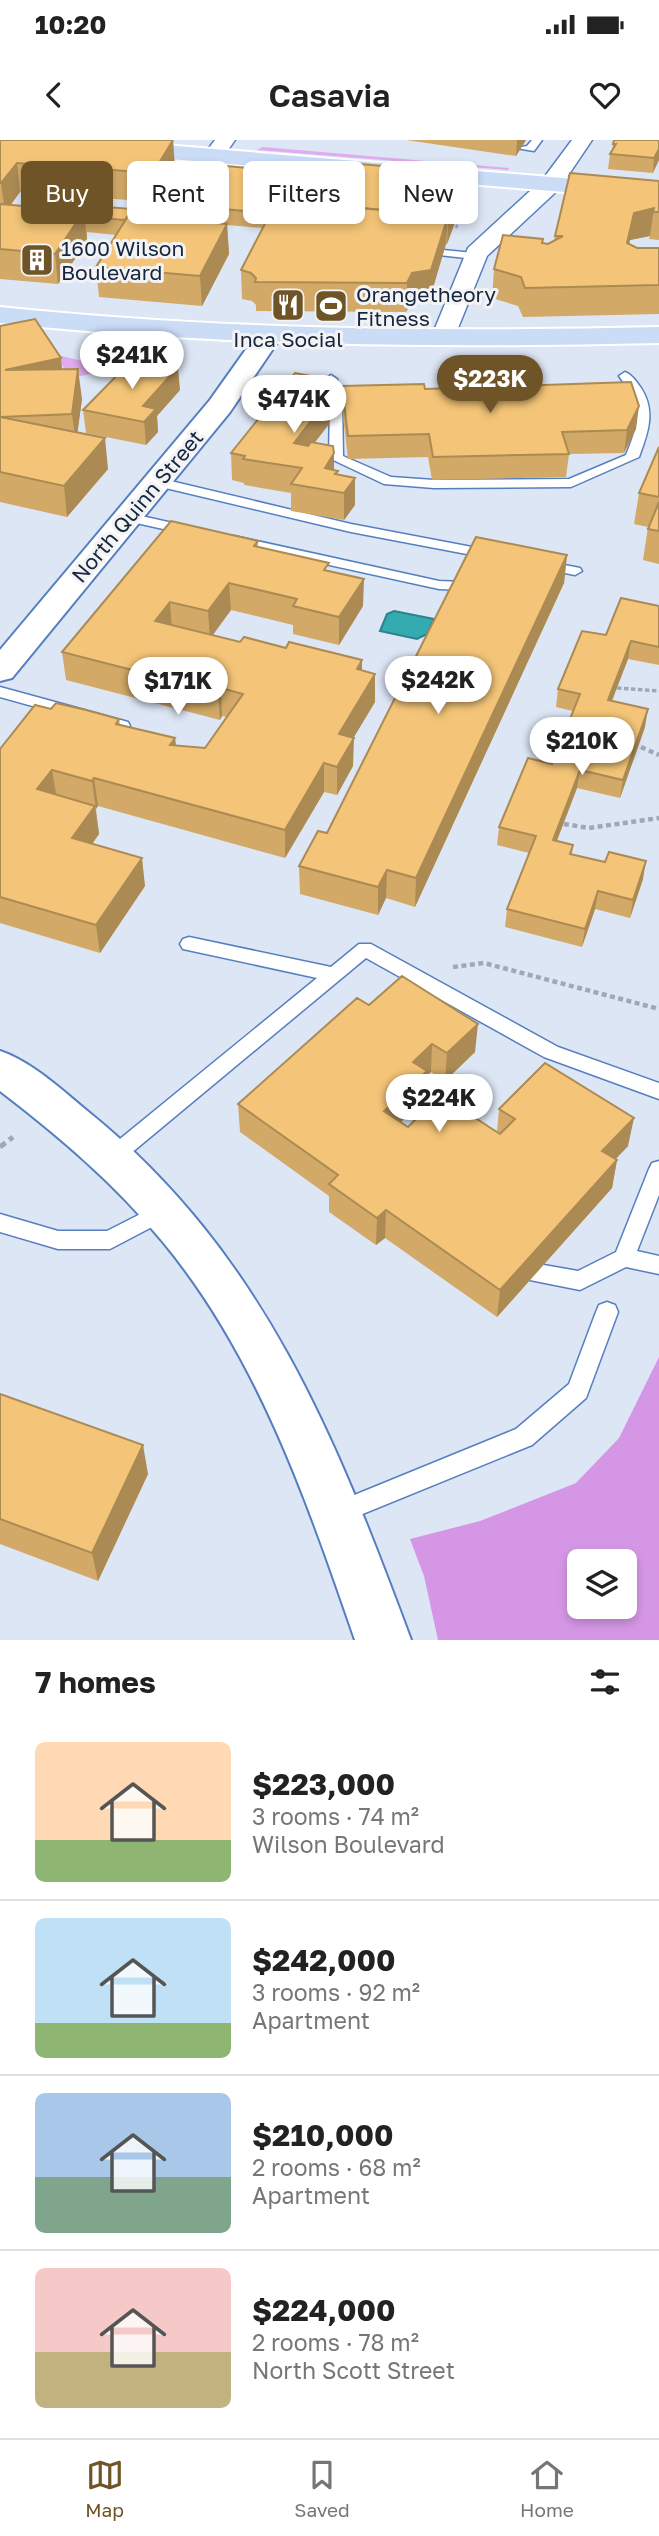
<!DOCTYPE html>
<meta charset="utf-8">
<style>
body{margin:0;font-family:"Golos Text",sans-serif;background:#f6f6f6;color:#222;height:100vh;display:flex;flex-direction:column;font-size:26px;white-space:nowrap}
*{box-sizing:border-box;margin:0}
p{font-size:23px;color:#767676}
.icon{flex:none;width:38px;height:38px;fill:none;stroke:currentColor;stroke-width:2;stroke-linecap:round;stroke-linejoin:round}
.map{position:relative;height:1500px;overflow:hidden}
.sheet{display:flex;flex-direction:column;background:#fff;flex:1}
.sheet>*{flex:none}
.top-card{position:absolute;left:21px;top:21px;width:618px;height:63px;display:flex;gap:14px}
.tools{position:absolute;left:567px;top:1409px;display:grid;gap:14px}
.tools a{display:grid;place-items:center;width:70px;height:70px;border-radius:10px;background:#fff;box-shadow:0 4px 10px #0003;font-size:35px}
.price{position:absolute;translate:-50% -60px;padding:0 16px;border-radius:24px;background:#fff;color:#222;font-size:23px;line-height:46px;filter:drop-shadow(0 2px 4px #0008)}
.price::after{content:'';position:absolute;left:50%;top:42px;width:21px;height:16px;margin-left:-10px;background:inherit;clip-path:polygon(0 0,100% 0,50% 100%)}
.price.active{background:#6e5426;color:#fff}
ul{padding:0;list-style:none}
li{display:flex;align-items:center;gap:21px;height:175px;padding:0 35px}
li+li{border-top:2px solid #e0e0e0}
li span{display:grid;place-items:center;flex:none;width:196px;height:140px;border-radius:10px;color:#555}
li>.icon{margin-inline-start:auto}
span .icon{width:84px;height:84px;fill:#fffc;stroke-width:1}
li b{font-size:30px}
h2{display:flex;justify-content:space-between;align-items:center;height:84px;padding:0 35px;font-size:30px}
.pill{padding:0 24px;border-radius:10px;background:#fff;box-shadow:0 4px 10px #0003;font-size:24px;line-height:63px}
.pill.active{background:#6e5426;color:#fff}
.status{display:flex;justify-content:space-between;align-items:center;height:49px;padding:0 35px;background:#fff;direction:ltr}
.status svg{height:19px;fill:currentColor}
header{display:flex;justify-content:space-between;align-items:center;height:91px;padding:0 35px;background:#fff;font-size:32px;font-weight:600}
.dock{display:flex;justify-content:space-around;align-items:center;height:98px;border-top:2px solid #e0e0e0;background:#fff;font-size:19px;color:#767676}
.dock a{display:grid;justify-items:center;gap:4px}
.dock .active{color:#6e5426}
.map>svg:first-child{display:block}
.green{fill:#e1abef}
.forest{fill:#d597e5;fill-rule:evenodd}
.water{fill:#34abb0;stroke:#2b838e;stroke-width:2}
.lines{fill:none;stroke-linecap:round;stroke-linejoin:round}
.service-casing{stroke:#567fc0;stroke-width:3}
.minor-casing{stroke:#567fc0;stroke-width:3}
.tertiary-casing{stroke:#567fc0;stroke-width:4}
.primary-casing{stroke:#fff;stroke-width:4}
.path-far3{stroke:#9da9bb;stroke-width:2.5;stroke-dasharray:3.5 2.5;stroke-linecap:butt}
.path-far2{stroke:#9da9bb;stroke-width:3.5;stroke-dasharray:4.5 2.5;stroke-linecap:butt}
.path-far1{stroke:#9da9bb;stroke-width:4.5;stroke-dasharray:5 3.5;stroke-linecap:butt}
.path{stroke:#9da9bb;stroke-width:5;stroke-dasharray:7 4.5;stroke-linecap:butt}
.service{fill:#fff;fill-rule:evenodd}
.minor{fill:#fff;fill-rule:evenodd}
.tertiary{fill:#fff;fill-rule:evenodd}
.primary{fill:#cbdcf7;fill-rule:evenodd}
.wall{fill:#d2a967}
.shaded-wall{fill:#ab8a54}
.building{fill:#f4c578;stroke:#ab8a54;stroke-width:2}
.labels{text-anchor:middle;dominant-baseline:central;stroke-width:6;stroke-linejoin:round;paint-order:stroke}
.far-poi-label{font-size:21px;fill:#152640;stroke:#f3f3f3;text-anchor:start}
.far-street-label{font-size:21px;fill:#152640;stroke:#f3f3f3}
</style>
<div class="status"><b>10:20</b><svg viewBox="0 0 49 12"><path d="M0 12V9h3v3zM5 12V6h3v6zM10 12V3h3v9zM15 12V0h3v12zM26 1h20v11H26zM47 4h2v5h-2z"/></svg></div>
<header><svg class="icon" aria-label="back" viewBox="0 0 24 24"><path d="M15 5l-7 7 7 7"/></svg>Casavia<svg class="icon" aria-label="heart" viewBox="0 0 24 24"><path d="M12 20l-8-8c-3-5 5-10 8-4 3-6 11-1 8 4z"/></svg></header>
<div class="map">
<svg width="659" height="1500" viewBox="0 0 659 1500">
<rect width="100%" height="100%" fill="#dde6f5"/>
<g class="green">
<polygon points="263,7 509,28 508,30 257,10"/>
<polygon points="54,214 114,229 71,238"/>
</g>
<path class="forest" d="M659,1217V1500H438L424,1436L410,1399L480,1381L576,1343L619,1298ZM579,1421H625V1466H579Z"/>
<polygon class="water" points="394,471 434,479 427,494 417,499 380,491 387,474"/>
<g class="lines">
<defs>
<g id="service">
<polygon points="532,0 542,0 534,11 516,8 527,6"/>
<polygon points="326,24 335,26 307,83 298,85 297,83"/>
<polygon points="443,110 474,113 480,116 474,119 439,115 437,113"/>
<path d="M625,232C632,235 636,241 641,248C656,271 648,293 639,317L571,347L434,348L384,344L329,318L330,260L325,239L331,235L337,239L342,260L343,316L391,337L434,340L569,339L626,315C641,279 642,267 619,236Z"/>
<polygon points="158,338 351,384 493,411 500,415 493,419 351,392 153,345 151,342"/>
<polygon points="128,373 195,388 197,391 190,395 123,380 121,377"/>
<polygon points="234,396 439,441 463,442 470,446 463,450 439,449 229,403 229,397"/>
<polygon points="544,421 580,428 582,431 575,435 539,428 537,425"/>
<polygon points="0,547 128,582 130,586 122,591 0,557"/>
<polygon points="189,797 331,827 359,804 371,804 558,907 659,943 659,959 544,917 366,818 118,1024 111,1026 104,1024 101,1018 104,1012 317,838 183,809 180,804 183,799"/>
<polygon points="659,1021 659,1055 637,1111 659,1116 659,1134 626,1127 580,1150 530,1140 527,1133 530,1126 538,1124 578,1131 616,1112 649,1029 652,1023"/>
<polygon points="164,1062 171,1065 174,1071 171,1077 110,1109 58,1109 0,1092 0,1074 58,1091 107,1091"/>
<polygon points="607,1162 615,1165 618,1172 586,1258 532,1305 338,1384 330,1381 326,1373 330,1365 516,1289 569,1244 596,1172 599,1165"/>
</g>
<g id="minor">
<polygon points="215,0 235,0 221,20 214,22 203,16"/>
<polygon points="572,0 592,0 559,49 487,116 452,203 434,203 431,198 468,108 543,39"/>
</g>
<g id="tertiary">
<polygon points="268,189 277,191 281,197 230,272 12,538 0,541 0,510 210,260 259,191"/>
<path d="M0,911C33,922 64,952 91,974C263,1114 336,1298 411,1500H355C307,1361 258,1217 163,1102C115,1044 59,996 0,951Z"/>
</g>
<g id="primary">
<polygon points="15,0 104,0 659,46 659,60 26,7"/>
<path d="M0,167C220,190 439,192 659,187V203C438,208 220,206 0,183Z"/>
</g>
</defs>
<use href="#service" class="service-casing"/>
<use href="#minor" class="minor-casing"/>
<use href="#tertiary" class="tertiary-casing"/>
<use href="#primary" class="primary-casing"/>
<polyline class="path-far3" points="456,88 465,64"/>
<polyline class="path-far2" points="617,548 659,551"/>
<g class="path-far1">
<polyline points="641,607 659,615"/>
<polyline points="564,684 589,688 659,678"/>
<polyline points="453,827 484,823 659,869"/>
</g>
<polyline class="path" points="0,1007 13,997"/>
<use href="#service" class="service"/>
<use href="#minor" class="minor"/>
<use href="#tertiary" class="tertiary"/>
<use href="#primary" class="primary"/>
</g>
<g class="wall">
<polygon points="0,0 173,0 175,29 155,62 20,52 11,65 210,83 160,78 159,63 259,36 307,35 307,50 294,76 318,79 329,65 462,41 463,61 447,104 446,104 430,158 411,162 406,172 256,171 256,165 252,161 242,159 241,130 263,88 227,85 229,114 202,166 99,157 96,127 116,95 87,92 87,101 58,144 0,139"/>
<polygon points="406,0 526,0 516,16"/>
<polygon points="659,0 653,33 608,29 610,14 612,11 613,4"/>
<polygon points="659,41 659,100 649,99 650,96 630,100 629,104 637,108 659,108 659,174 523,177 518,166 492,158 494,129 543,103 548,104 554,101 555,96"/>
<polygon points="0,186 62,229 82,259 77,293 108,329 67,377 0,362"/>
<polygon points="342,246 425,249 636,289 624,313 569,314 566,337 432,340 428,317 348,319 342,268"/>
<polygon points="180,250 157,276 158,292 146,305 86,293 83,270"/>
<polygon points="329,276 329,284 315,302 334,313 334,330 338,334 355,338 355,365 344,380 291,371 291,353 244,345 244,343 232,340 231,313"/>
<polygon points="659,307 659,424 643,420 648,387 634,384 639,353"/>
<polygon points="258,401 258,407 329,431 363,466 339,505 293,494 293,485 231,470 212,495 375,534 375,562 353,598 353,626 337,655 324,652 285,718 98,666 96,669 99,694 92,704 145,746 100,813 0,783 0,609 51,569 119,579 120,585 175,598 176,606 205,608 227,577 222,576 220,580 66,540 62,512"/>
<polygon points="567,415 564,443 415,767 386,758 378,775 300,754 299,726"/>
<polygon points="659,466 659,525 628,519 612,561 645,587 620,658 577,648 557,701 573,705 572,714 643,739 630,778 595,769 582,807 505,787 507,769 529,713 497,705 499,687 552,624 573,571 556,567 558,549 606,495"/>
<polygon points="369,865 475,912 445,941 431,932 426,936 425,959 401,982 408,987 497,991 499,969 628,1006 615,1019 617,1020 612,1048 497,1177 385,1098 376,1105 329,1072 329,1056 240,992 238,964"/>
<polygon points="0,1254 148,1334 98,1441 0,1404"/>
</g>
<g class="shaded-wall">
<polygon points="173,0 175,29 155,62 153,33"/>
<polygon points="517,0 526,0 516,16"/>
<polygon points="659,9 659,20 653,33 654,18"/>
<polygon points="17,23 20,52 5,72 1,43"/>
<polygon points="307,35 307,50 287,90 287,75"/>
<polygon points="462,35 462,46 464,41 463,61 447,104 448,83"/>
<polygon points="654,68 650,96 630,100 623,131 627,103 634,73"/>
<polygon points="84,71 87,101 58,144 55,114"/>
<polygon points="448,76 446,104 430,158 411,162 406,172 407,143"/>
<polygon points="227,84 229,114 202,166 200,136"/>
<polygon points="61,218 64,248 5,230"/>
<polygon points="178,227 180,250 157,276 158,292 146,305 143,266"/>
<polygon points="78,229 82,259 76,304 72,274"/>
<polygon points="329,250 329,284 296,327 294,303"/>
<polygon points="639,266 636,289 624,313 627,290"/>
<polygon points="105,298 108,329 67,377 64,346"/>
<polygon points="334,313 334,340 325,328"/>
<polygon points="355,338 355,365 344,380 344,353"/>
<polygon points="567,415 564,443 415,767 416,738"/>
<polygon points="364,439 363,466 339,505 339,477"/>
<polygon points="229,443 231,470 210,499 208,471"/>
<polygon points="170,462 172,490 155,481"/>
<polygon points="631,501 628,519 605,578 608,560"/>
<polygon points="362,520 362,548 357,529"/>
<polygon points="375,534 375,562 339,622 339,594"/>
<polygon points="221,548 222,576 220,580 218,552"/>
<polygon points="648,569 645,587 620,658 623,640"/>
<polygon points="175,598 178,626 170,605"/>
<polygon points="354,598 353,626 337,655 337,627"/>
<polygon points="324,623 324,652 285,718 285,690"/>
<polygon points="52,630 57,659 37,649"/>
<polygon points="580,630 577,648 550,718 553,700"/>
<polygon points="94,638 98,666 96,669 92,641"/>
<polygon points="95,666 99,694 76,727 72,698"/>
<polygon points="142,718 145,746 100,813 96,785"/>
<polygon points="646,721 643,739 630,778 633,760"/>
<polygon points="387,730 386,758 378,775 378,747"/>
<polygon points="598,751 595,769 582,807 585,789"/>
<polygon points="478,884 475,912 445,941 447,913"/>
<polygon points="432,904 431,932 426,936 425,959 383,999 384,971 413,922"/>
<polygon points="634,978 628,1006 597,1039 602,1011"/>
<polygon points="617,1020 612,1048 497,1177 500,1150"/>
<polygon points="386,1070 385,1098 376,1105 377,1078"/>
<polygon points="143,1305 148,1334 98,1441 92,1413"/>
</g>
<g class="building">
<polygon points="0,0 173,0 153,33 17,23 1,43 0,43"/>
<polygon points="614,0 659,0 659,9 654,18 610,14 616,4 613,4"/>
<polygon points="182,22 248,28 259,36 271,32 307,35 287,75 159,63"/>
<polygon points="349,23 450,32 462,35 460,41 464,41 448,83 447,83 448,76 329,65"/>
<polygon points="570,33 659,41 659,72 653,72 654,68 634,73 627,103 637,108 659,108 659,145 525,148 521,137 494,129 503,95 543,99 542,103 548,104 563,96 555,96"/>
<polygon points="33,61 132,69 125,80 85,77 84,71 29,66"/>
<polygon points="0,64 84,71 55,114 0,109"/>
<polygon points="325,65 448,76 431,130 412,133 407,143 255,142 256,138 251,133 241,130 270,74 318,79"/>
<polygon points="128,76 227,84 200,136 96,127"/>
<polygon points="35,179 61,218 5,230 78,229 72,274 0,277 0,186"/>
<polygon points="133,219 178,227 143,266 156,269 144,282 83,270"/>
<polygon points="295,233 327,239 329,250 324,257 328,258 294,303 308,306 311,302 333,306 334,313 325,328 338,331 335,334 355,338 344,353 291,344 302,328 243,319 245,316 231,313"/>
<polygon points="631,242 639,266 627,290 562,292 569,314 433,317 429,294 348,296 342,246 424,244 425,249"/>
<polygon points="0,277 105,298 64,346 0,332"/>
<polygon points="659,307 659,357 639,353"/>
<polygon points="659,362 659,391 648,389"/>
<polygon points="171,381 258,401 254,406 329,423 324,430 364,439 339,477 293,466 297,459 229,443 208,471 170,462 155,481 240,502 244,497 286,508 289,502 362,520 357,529 375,534 339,594 354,598 337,627 324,623 285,690 94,638 92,641 52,630 37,649 95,666 72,698 142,718 96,785 0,757 0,609 35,565 51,569 56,563 86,570 119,579 116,584 175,598 170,605 205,608 243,554 221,548 218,552 62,512"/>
<polygon points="476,397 567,415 416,738 387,730 378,747 299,726 318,691 327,693"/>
<polygon points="621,458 659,466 659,507 631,501 608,560 648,569 623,640 580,630 553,700 573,705 570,714 605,722 609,712 646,721 633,760 598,751 585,789 507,769 536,696 499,687 528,618 552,624 580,554 558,549 582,491 606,495"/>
<polygon points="402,836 478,884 447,913 432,904 413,922 427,931 384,971 408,987 440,955 500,994 515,979 499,969 545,923 634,978 602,1011 617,1020 500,1150 386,1070 377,1078 329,1044 338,1035 238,964 357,858 369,865"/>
<polygon points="0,1254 143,1305 92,1413 0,1379"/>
</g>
<defs>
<symbol id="building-square" viewBox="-11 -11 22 22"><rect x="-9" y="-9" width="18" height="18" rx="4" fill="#6e5426" stroke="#f3f3f3"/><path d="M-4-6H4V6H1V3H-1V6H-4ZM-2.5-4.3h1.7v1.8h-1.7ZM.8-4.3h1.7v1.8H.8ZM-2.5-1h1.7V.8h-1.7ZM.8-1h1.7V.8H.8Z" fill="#fff"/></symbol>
<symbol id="restaurant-square" viewBox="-11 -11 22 22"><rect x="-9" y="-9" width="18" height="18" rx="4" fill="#6e5426" stroke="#f3f3f3"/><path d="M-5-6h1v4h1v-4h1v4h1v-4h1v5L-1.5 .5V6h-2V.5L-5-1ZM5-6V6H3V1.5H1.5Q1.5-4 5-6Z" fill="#fff"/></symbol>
<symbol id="stadium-square" viewBox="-11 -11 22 22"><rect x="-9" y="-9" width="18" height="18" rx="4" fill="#6e5426" stroke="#f3f3f3"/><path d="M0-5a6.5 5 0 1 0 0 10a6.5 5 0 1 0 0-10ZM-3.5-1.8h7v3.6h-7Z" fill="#fff"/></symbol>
</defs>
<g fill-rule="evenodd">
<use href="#building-square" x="18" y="101" width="38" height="38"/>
<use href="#restaurant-square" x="269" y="146" width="38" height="38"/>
<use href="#stadium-square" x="312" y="147" width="38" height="38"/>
</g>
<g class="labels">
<g class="far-poi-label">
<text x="61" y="108">1600 Wilson<tspan x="61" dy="24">Boulevard</tspan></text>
<text x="356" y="154">Orangetheory<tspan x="356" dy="24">Fitness</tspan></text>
<text x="288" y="199" text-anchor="middle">Inca Social</text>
</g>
<g class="far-street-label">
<text transform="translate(137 366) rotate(-50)">North Quinn Street</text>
</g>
</g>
</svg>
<div class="tools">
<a><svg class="icon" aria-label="layers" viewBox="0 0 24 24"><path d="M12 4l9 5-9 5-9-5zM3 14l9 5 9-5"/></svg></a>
</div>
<b class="price" style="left:132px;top:251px">$241K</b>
<b class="price active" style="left:490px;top:275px">$223K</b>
<b class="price" style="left:294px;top:295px">$474K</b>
<b class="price" style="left:438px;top:576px">$242K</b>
<b class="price" style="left:178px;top:577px">$171K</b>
<b class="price" style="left:582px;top:637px">$210K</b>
<b class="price" style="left:439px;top:994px">$224K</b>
<div class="top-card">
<a class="pill active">Buy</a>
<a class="pill">Rent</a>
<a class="pill">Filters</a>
<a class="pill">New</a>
</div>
</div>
<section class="sheet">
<h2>7 homes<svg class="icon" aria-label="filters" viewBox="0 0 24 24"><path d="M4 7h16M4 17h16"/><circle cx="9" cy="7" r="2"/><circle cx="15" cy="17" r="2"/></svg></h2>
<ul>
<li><span style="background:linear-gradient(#ffd9b3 70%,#8fb573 0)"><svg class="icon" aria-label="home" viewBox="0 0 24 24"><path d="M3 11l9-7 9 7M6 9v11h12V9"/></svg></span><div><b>$223,000</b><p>3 rooms · 74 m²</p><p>Wilson Boulevard</p></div></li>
<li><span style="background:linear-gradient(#bfe0f5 75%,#8fb573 0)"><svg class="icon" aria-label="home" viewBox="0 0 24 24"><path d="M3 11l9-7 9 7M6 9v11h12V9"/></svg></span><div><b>$242,000</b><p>3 rooms · 92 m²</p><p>Apartment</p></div></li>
<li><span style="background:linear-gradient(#a9c7e8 60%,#7fa58c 0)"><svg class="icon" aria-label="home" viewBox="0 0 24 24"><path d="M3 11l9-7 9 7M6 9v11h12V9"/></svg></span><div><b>$210,000</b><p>2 rooms · 68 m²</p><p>Apartment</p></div></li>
<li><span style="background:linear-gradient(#f6c9c9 60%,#c2b280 0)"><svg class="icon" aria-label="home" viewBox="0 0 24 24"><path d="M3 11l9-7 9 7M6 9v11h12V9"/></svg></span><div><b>$224,000</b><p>2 rooms · 78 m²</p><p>North Scott Street</p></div></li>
</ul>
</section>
<nav class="dock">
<a class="active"><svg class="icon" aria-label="map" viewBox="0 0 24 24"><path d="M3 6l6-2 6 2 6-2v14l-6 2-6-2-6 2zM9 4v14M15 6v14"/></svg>Map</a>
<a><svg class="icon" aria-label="saved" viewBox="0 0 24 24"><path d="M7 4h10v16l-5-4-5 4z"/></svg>Saved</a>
<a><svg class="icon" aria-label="home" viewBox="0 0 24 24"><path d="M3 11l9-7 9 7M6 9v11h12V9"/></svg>Home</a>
</nav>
